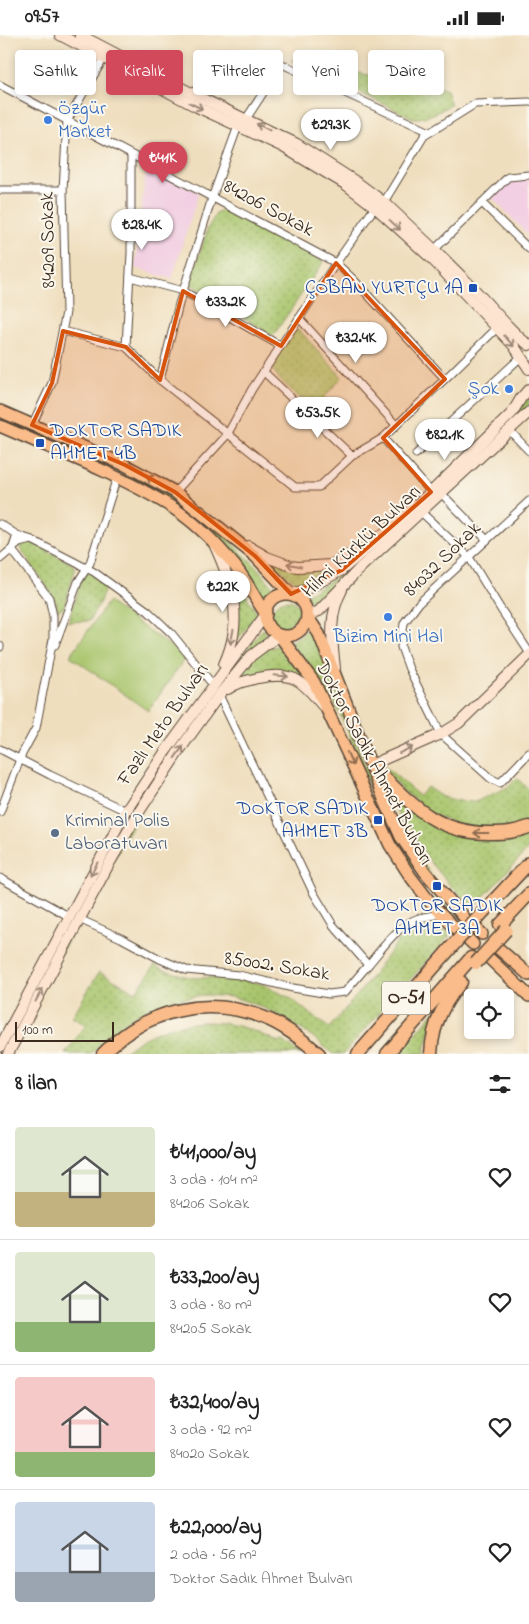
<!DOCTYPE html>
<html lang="tr">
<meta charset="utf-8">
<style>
body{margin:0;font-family:"Indie Flower",sans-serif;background:#f2f2f2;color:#222;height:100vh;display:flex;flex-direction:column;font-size:19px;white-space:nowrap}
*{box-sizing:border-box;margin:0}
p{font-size:16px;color:#767676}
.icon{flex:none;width:28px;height:28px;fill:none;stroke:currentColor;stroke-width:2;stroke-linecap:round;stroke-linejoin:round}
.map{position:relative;height:1019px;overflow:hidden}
.side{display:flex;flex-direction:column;background:#fff;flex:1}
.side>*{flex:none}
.banner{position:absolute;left:15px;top:15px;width:500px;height:45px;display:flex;gap:10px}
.controls{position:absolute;left:464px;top:954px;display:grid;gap:10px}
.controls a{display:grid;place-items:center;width:50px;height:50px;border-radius:5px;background:#fff;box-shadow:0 2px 8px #0003;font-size:25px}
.scale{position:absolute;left:15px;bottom:12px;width:99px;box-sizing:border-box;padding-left:5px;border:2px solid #3b2a1e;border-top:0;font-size:14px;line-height:18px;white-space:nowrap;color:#3b2a1e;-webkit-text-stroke:4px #fbf7ec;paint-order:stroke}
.price{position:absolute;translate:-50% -42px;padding:0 11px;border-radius:18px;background:#fff;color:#222;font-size:16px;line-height:32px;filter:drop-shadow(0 1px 2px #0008)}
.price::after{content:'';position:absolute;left:50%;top:30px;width:15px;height:11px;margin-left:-8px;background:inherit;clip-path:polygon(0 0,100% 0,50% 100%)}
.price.current{background:#d1495b;color:#fff}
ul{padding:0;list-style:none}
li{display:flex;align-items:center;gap:15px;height:125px;padding:0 15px}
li+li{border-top:1px solid #e0e0e0}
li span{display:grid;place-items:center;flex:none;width:140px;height:100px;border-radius:5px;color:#555}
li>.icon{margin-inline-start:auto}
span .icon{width:60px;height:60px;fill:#fffc;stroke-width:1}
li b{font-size:21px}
h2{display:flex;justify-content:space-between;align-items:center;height:60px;padding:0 15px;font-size:21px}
.pill{padding:0 18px;border-radius:5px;background:#fff;box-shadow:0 2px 8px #0003;font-size:18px;line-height:45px}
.pill.current{background:#d1495b;color:#fff}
.status{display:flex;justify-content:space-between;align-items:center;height:35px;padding:0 25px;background:#fff;direction:ltr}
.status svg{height:14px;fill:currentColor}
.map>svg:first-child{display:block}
.built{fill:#f2cfe2}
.green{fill:url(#green-dots);stroke:#727845}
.pitch{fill:#a8c56c;stroke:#727845}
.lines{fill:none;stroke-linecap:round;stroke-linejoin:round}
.street-casing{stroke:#564536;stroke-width:9}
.secondary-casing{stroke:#564536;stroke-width:12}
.primary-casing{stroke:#564536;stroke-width:14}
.highway-casing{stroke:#564536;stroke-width:15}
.street{stroke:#fff;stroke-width:7}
.secondary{stroke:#fde4d0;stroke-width:10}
.primary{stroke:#f9bc8a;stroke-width:11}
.highway{stroke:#f9bc8a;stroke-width:12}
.highway-bridge-casing{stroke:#564536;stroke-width:15;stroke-linecap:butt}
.highway-bridge{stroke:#f9bc8a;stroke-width:12}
.oneway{stroke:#9c8777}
.oneway2{stroke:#906c4f}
.marked{fill:#d7540e;fill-opacity:0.2;stroke:#d7540e;stroke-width:4;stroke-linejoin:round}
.shop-dot{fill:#3f7fe0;stroke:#fbf7ec;stroke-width:2}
.transit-dot{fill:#1a4fb4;stroke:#fbf7ec;stroke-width:2}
.service-dot{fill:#5c6f8a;stroke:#fbf7ec;stroke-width:2}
.labels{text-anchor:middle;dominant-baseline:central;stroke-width:4;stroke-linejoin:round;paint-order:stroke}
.shield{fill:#fbf7ec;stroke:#75685c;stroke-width:1}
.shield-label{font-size:19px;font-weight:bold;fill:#3b2a1e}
.shop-label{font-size:20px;fill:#366cbe;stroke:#fbf7ec;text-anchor:start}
.street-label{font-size:20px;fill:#3b2a1e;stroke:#fbf7ec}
.transit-label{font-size:20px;fill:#164399;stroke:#fbf7ec;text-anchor:end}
.service-label{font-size:20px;fill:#4e5e75;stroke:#fbf7ec;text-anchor:start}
</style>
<div class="status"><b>09:57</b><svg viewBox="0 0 49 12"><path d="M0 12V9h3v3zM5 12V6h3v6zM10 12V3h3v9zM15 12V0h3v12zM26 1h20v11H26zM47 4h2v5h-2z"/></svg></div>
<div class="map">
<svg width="529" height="1019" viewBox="0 0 529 1019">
<defs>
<pattern id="green-dots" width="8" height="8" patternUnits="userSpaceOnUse" patternTransform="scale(1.25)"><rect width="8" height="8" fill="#a8c56c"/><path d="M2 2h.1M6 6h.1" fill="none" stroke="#8aa058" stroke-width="1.8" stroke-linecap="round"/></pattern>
</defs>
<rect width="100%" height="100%" fill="#fbf7ec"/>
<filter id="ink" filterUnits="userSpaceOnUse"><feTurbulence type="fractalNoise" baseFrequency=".02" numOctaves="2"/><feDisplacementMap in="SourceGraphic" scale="10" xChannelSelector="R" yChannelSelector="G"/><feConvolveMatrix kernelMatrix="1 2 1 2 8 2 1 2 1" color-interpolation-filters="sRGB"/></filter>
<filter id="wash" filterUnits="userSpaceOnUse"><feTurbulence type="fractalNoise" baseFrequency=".0096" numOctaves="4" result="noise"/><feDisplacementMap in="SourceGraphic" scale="20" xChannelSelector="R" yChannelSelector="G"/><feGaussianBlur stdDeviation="1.12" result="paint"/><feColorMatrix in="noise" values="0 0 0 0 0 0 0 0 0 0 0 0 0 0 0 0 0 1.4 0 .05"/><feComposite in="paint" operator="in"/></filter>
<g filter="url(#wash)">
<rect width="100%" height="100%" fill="#efdebd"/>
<g class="built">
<polygon points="146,133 199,157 172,244 135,233"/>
<polygon points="529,144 529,201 492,163 510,145"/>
</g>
<g class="green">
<path d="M291,25L446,55L451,70C439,76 427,84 413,83Z"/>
<polygon points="225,174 324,226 273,301 190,249 208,193 217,177"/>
<polygon points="297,295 301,297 342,342 313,375 280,345 273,335 274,324 292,297"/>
<polygon points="529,361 529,373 515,382 416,477 345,540 315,573 306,560 344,538 514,381"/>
<path d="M0,382L141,443L172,462L219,496L253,528L275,554L263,566C251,545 240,524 222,507C161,447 77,419 0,385Z"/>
<polygon points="31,507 74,530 75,535 64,572 58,575 53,561 19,511"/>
<polygon points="266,524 331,532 299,550"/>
<path d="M228,529L257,579L236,607C242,575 238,559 228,529Z"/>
<polygon points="92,536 107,549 98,571 89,586 68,587 83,540"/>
<circle cx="287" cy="580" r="15"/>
<path d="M310,592L370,743L460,886C428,854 398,817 379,775C361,733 349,688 323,649C313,635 301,621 290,607L300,601Z"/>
<polygon points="263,594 269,603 181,705 4,1019 1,1019 125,787 152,744 223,644"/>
<path d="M276,611L286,618L308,647L238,643C248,630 259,613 276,611Z"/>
<polygon points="387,733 419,761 427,752 442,762 460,766 475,767 508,752 517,743 529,755 529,789 516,793 470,793 434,780 402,755 385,734"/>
<path d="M385,749C414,779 438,804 483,803C498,803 514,800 529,798V813L473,873L451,851L428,824L408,790L404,792Z"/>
<polygon points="428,892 441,894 451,899 343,1019 333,1019 313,1002 285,984 260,971 233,962 203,960 175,965 152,972 134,981 111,998 91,1019 65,1019 86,990 72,982 99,937 136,957 155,930 161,934 192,943 226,942 262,949 290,963 329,993 363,953 401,902 413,895"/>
<polygon points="439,971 434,981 424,1019 399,1019"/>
<path d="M201,987C233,987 249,993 278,1007L282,1006L301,1019H123C145,998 172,990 201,987Z"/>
</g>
<polygon class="pitch" points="108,567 186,622 148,676 70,621"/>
</g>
<g filter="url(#ink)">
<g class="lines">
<defs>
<g id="street">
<polyline points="0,50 336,228 354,245 445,344"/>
<polyline points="246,84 282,29 430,97"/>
<polyline points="238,91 212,163 179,269 160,345 295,452 319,452 352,421"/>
<polyline points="0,155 63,155"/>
<polyline points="384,167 424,101 475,69 529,67"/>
<polyline points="482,168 529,214"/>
<polyline points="434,215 508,142 529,140"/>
<polyline points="130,242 183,256 281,311"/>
<polyline points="299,283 396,390"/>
<polyline points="63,296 126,312"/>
<polyline points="126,312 131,218 131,120"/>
<polyline points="126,312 160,345"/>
<polyline points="264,337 352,421 383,403"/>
<polyline points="32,390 52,348 66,277 63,155 67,86 104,23"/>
<polyline points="509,395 529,416"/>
<polyline points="416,419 521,322"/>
<polyline points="175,457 227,400 252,354 336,228 375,172"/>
<polyline points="431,457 383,403 445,344 497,293"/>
<polyline points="441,458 487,505"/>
<polyline points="529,466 419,568 404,588 401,612 409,634 441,699 490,743 500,748 529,718"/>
<polyline points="420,476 469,522 500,573 529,617"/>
<polyline points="0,489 17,500 12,515 49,563 53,581 53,604 36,693 22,719 0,777"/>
<polyline points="17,500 32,505 94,537 148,576 172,599 213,650"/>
<polyline points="0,524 19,508 31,505"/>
<polyline points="55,610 78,547 90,528 117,442"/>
<polyline points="0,611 0,612"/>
<polyline points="0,714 50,740 126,776"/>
<polyline points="0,843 70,882"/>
<polyline points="79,884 121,903 160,924 186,935 239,940 293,953 329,959 345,957 368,930 333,890 313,857 219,660"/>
<path d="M368,930C382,914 395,894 414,885C423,881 432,881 441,879"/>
</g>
<g id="secondary">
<polyline points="60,0 197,72 283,112 345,149 375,172 432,224 514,311 529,334"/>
<polyline points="80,0 199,62 297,109 358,148 385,168 440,220 473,253 508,291 521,304 529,310"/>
<path d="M214,509C233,550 244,586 224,629"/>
<polyline points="248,511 267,522 291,531 298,532 331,530 355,517"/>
<polyline points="291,559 305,555 342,535 431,457 512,378 521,363 529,354"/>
<polyline points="307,581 319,576 361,532 529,377"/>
<path d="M335,633C332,606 328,581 342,555"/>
<path d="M228,654C238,647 246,646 258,643C292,636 301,644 322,670"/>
<polyline points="371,730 441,699 459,688 529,620"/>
<polyline points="0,1012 126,776 165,717 266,579"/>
<polyline points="8,1019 109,829 139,777 179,716 219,660 251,621 279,600"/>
</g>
<g id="primary">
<polyline points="0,376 125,430 175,457 255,521 291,559"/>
<path d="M0,391C55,415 113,437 165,468C191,483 216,508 235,531C247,546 255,564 266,579"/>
<circle cx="286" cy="580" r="21"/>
<polyline points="307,581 319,599 384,764 401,802 425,837 464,882"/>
<polyline points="279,600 314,647 390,810 410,841 430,867 456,894"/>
<polyline points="477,894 482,899"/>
<polyline points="468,904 473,909"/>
<polyline points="498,913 529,940"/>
<polyline points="490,924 529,961"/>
</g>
<g id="highway">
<path d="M371,730C409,766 434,799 491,798C506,798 515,797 529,792"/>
<polyline points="485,875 529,828"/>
<polyline points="500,890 529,859"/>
<path d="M103,1019C146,974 207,960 265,983C285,991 303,1005 319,1019"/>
<polyline points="358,1019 455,908"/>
<polyline points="387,1019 471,923"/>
<path d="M431,1019C432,992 443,968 461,947"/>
</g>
</defs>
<use href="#street" class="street-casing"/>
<use href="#secondary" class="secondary-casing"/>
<use href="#primary" class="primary-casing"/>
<use href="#highway" class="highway-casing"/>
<use href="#street" class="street"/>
<use href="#secondary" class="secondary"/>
<use href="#primary" class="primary"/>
<use href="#highway" class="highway"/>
<defs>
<g id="highway-bridge">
<polyline points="455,908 485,875"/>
<polyline points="476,928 506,895"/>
</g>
</defs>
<use href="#highway-bridge" class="highway-bridge-casing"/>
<use href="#highway-bridge" class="highway-bridge"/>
</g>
<defs><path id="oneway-shaft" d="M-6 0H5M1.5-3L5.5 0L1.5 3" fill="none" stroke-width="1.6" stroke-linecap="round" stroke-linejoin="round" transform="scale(1.25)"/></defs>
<g class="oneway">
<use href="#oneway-shaft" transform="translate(196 71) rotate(26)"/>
<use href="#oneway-shaft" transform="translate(263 92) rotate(-153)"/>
<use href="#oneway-shaft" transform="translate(395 190) rotate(43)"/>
<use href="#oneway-shaft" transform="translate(509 306) rotate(49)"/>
<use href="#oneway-shaft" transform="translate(294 530) rotate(-169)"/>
<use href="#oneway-shaft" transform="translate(232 602) rotate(101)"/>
<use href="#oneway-shaft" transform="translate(281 641) rotate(5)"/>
<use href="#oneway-shaft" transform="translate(406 715) rotate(-24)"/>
<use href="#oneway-shaft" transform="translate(179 717) rotate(-55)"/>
<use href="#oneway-shaft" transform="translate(94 834) rotate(118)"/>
<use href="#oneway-shaft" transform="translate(39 960) rotate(-62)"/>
</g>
<g class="oneway2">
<use href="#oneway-shaft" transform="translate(153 445) rotate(-150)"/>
<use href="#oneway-shaft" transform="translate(350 724) rotate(66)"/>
<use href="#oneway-shaft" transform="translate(481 798) rotate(-180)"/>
</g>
</g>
<path class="marked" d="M336,228L445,344L383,403L431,457L342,535L291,559L255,521L175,457L125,430L32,390L52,348L63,296L126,312L160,345L183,256L281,311Z"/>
<g class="shop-dot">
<circle cx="48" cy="85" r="5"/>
<circle cx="509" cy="354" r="5"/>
<circle cx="388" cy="582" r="5"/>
</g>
<g class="transit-dot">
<rect x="468" y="248" width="10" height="10" rx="2.5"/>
<rect x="35" y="403" width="10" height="10" rx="2.5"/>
<rect x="373" y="780" width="10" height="10" rx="2.5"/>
<rect x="432" y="846" width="10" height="10" rx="2.5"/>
</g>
<circle class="service-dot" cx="55" cy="798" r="5"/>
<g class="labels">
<rect class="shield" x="382" y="946.5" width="48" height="33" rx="4"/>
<g class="shield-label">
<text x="406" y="963">O-51</text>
</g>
<g class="shop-label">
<text x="58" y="74">Özgür<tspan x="58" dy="23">Market</tspan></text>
<text x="499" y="354" text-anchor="end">Şok</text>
<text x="388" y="602" text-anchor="middle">Bizim Mini Hal</text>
</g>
<g class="street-label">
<text transform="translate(268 174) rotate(28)">84206 Sokak</text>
<text transform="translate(49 205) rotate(-91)">84209 Sokak</text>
<text transform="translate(362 507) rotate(-43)">Hilmi Kürklü Bulvarı</text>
<text transform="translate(443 525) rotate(-44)">84032 Sokak</text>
<text transform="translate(164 690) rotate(-55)">Fazlı Meto Bulvarı</text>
<text transform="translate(373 728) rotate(62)">Doktor Sadık Ahmet Bulvarı</text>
<text transform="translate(277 932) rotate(9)">85002. Sokak</text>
</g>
<g class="transit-label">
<text x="463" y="253">ÇOBAN YURTÇU 1A</text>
<text x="50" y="396" text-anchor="start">DOKTOR SADIK<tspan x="50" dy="23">AHMET 4B</tspan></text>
<text x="368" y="774">DOKTOR SADIK<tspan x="368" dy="23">AHMET 3B</tspan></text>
<text x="437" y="871" text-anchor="middle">DOKTOR SADIK<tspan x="437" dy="23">AHMET 3A</tspan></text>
</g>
<g class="service-label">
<text x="65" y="786">Kriminal Polis<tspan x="65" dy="23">Laboratuvarı</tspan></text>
</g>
</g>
</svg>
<div class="controls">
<a><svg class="icon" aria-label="locate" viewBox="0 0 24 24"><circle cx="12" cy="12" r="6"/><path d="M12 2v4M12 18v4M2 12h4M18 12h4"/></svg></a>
</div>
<div class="scale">100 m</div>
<b class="price" style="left:331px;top:116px">₺29.3K</b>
<b class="price current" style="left:163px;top:149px">₺41K</b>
<b class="price" style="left:142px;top:216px">₺28.4K</b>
<b class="price" style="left:226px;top:293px">₺33.2K</b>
<b class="price" style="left:356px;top:329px">₺32.4K</b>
<b class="price" style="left:318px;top:404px">₺53.5K</b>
<b class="price" style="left:445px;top:426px">₺82.1K</b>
<b class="price" style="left:223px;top:578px">₺22K</b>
<div class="banner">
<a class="pill">Satılık</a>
<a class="pill current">Kiralık</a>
<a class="pill">Filtreler</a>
<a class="pill">Yeni</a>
<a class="pill">Daire</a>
</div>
</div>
<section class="side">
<h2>8 ilan<svg class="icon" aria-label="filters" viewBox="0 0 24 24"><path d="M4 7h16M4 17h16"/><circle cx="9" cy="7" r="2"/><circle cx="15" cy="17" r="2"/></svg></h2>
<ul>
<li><span style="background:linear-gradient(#dfe7d0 65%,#c2b280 0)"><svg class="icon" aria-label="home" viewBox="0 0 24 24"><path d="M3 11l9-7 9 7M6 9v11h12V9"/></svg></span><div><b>₺41,000/ay</b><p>3 oda · 104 m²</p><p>84206 Sokak</p></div><svg class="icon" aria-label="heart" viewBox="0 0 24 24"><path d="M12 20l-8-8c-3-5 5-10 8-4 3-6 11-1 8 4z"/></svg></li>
<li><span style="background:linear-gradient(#dfe7d0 70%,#8fb573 0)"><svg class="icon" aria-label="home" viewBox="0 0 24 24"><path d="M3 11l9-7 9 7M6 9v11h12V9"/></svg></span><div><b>₺33,200/ay</b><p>3 oda · 80 m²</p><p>84205 Sokak</p></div><svg class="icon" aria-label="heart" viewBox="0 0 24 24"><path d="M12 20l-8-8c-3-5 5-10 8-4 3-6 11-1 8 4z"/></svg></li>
<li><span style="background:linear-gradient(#f6c9c9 75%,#8fb573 0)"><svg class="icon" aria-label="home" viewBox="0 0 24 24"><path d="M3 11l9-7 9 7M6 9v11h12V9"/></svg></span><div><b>₺32,400/ay</b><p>3 oda · 92 m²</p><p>84020 Sokak</p></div><svg class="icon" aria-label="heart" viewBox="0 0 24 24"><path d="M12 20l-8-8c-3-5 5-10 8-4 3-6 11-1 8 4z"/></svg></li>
<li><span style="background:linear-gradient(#c9d6e8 70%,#9aa5b1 0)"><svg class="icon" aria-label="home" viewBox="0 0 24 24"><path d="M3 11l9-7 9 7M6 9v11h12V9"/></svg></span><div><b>₺22,000/ay</b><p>2 oda · 56 m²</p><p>Doktor Sadık Ahmet Bulvarı</p></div><svg class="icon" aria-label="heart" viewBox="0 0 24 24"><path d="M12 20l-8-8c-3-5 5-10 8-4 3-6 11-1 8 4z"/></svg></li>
</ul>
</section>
